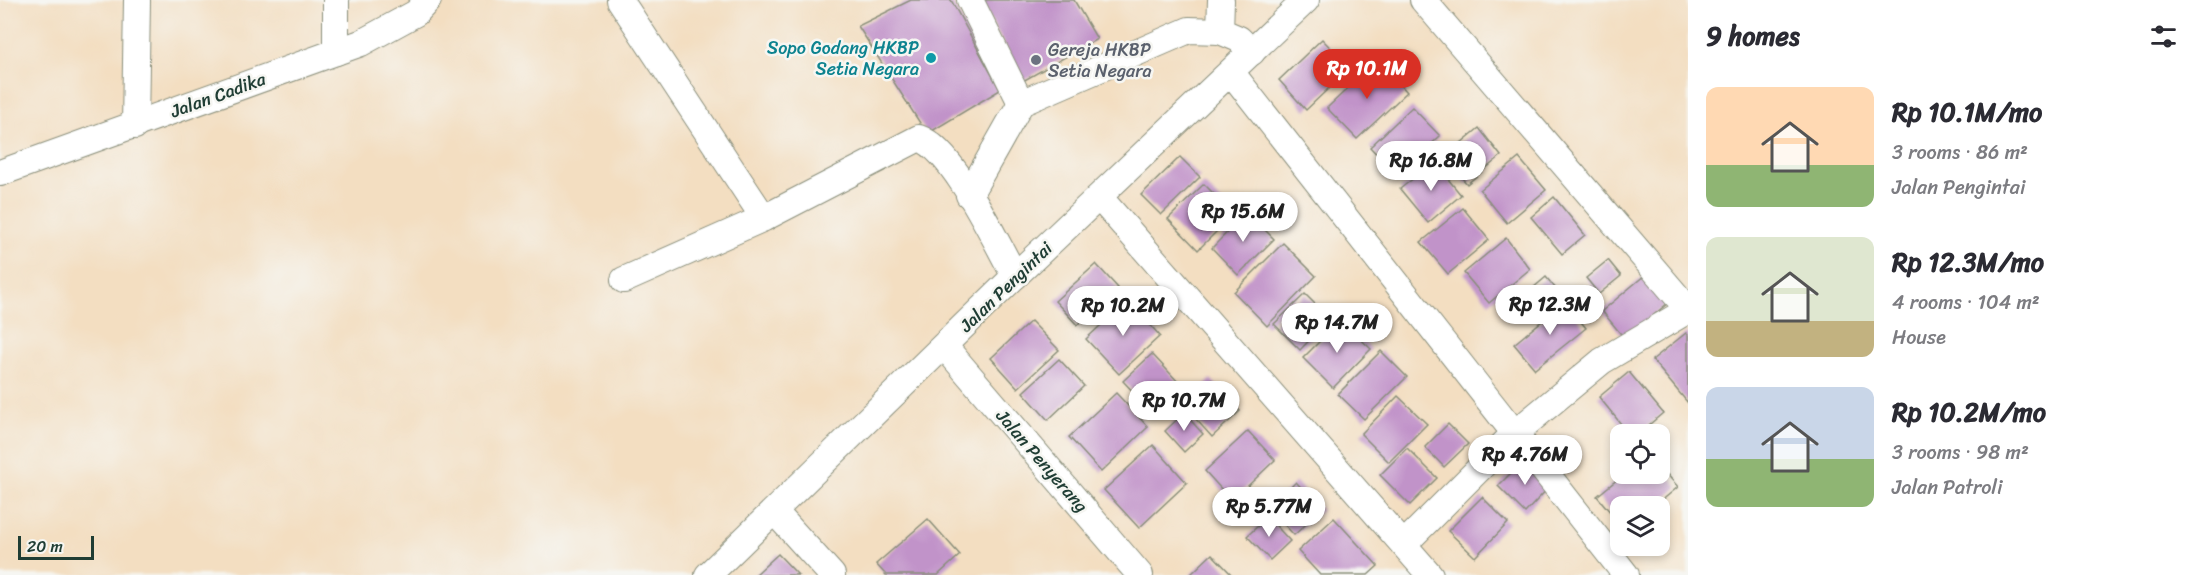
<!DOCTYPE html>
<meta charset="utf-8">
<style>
body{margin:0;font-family:Sriracha,sans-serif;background:#f2f2f3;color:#2b2b33;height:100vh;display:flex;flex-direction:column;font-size:22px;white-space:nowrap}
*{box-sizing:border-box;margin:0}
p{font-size:20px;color:#7c7c81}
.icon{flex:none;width:33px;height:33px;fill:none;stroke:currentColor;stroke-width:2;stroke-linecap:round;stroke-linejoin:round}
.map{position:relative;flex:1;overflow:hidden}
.details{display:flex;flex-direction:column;background:#fff;width:510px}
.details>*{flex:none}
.buttons{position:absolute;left:1610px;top:424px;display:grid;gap:12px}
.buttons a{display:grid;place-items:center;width:60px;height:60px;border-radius:12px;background:#fff;box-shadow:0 3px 9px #0003;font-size:30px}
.scale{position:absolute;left:18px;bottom:15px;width:76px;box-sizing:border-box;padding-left:6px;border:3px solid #1f3d34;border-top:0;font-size:16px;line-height:21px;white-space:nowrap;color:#1f3d34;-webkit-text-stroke:4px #f6f6f2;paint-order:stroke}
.price{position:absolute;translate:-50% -51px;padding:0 14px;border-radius:21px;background:#fff;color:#222;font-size:20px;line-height:39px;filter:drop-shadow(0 2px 3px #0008)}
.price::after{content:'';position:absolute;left:50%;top:36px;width:18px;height:14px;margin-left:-9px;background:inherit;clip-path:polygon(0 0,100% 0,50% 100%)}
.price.active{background:#d93025;color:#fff}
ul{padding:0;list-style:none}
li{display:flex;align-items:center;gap:18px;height:150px;padding:0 18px}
li span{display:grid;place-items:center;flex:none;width:168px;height:120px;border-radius:12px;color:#555}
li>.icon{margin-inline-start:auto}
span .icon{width:72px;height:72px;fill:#fffc;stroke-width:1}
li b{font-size:26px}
h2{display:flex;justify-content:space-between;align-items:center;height:72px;padding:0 18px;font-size:26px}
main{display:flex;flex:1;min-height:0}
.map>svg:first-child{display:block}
.building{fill:#c193c9}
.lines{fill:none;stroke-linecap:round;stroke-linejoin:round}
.minor-casing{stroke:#898e7a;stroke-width:28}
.minor{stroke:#fff;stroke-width:26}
.culture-dot{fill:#0f9aa8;stroke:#f6f6f2;stroke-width:2}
.worship-dot{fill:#6b7280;stroke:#f6f6f2;stroke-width:2}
.labels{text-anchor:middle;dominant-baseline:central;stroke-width:5;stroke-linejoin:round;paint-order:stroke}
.culture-label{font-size:18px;fill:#0d838f;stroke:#f6f6f2;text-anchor:end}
.worship-label{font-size:18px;fill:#5b616d;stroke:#f6f6f2;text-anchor:start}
.street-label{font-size:18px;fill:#1f3d34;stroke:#f6f6f2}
</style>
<main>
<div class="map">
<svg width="1688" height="575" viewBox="0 0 1688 575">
<rect width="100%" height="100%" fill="#f6f6f2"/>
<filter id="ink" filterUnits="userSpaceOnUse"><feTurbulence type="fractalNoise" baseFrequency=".0167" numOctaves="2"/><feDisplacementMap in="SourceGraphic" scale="12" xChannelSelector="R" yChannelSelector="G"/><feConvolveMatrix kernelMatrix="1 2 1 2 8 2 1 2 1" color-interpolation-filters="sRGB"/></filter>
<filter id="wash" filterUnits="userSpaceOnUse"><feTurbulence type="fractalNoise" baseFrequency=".008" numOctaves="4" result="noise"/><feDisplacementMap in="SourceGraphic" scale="24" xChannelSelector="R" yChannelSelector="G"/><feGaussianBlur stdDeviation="1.35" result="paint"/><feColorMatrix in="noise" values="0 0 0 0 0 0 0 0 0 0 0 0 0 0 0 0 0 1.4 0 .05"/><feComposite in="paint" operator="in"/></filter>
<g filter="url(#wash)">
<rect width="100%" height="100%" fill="#f3dec1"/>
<g id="blocks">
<g class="building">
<polygon points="911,0 951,0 1000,90 927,134 858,26"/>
<polygon points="980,0 1074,0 1097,39 1023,81"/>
<polygon points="1322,39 1350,68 1306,110 1279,80"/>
<polygon points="1378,60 1407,92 1357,139 1327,108"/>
<polygon points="1412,107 1440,136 1397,176 1370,147"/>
<polygon points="1479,128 1501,156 1467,184 1444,157"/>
<polygon points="1180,157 1200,177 1161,215 1141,195"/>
<polygon points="1519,158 1546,190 1507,223 1480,190"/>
<polygon points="1434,162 1461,195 1428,223 1400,189"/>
<polygon points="1204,184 1234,214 1198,250 1168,219"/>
<polygon points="1554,197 1585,235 1562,254 1531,217"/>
<polygon points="1463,208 1489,240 1448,274 1421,242"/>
<polygon points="1247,212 1274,239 1238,275 1212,248"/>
<polygon points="1506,238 1530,269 1489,303 1464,273"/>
<polygon points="1283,243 1316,276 1267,326 1234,292"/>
<polygon points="1608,260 1621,276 1599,294 1586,278"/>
<polygon points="1096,264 1118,288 1077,325 1055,301"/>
<polygon points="1645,275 1668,303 1625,339 1602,311"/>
<polygon points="1546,277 1561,295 1535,317 1520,299"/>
<polygon points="1305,294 1330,319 1300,350 1274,324"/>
<polygon points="1128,300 1160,336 1119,374 1086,339"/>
<polygon points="1565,302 1586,328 1535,369 1514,344"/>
<polygon points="1341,320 1371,349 1333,388 1303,358"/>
<polygon points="1031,321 1059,350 1018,388 991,358"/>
<polygon points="1686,333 1688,335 1688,403 1652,360"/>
<polygon points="1381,351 1407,377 1364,419 1338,394"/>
<polygon points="1152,354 1181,385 1152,412 1123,381"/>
<polygon points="1059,359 1084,386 1048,420 1023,392"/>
<polygon points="1629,372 1663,413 1637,435 1630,435 1599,397"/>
<polygon points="1211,379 1240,411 1212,437 1183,405"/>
<polygon points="1116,393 1148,427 1101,472 1069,437"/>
<polygon points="1398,396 1427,424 1389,462 1361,434"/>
<polygon points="1184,413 1203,434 1184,452 1165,431"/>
<polygon points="1448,424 1468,444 1444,467 1425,447"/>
<polygon points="1248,431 1275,460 1232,501 1205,471"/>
<polygon points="1153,445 1187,483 1139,528 1104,490"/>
<polygon points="1407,448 1437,478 1410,505 1380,475"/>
<polygon points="1525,459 1551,485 1525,513 1498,486"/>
<polygon points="1659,465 1678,487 1654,507 1620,507 1620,524 1597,496 1624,474 1659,474"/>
<polygon points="1296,482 1322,510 1294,535 1269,508"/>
<polygon points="1482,497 1508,523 1475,557 1448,531"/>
<polygon points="1268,517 1290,541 1270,560 1247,536"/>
<polygon points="1334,518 1378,566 1368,575 1320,575 1298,551"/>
<polygon points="928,519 960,555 938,575 886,575 876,564"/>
<polygon points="778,554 798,575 755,575"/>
<polygon points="1212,554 1232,575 1190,575"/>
</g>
</g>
</g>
<g filter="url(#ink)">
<use href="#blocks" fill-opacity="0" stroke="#898e7a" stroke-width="1.5"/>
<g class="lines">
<defs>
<g id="minor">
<polyline points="620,0 764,218"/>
<polyline points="970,0 1021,103"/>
<polyline points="1423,0 1688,309"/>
<polyline points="1220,31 1221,0"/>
<polyline points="336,52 336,0"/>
<polyline points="1231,72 1626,575"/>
<polyline points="135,126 137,0"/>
<polyline points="0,173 361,43 416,13 428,0"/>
<polyline points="969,195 1021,103 1189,30 1220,31 1239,39 1252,52"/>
<polyline points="1100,198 1430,575"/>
<path d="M624,280L764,218L919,138C954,150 996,243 1015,276"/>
<polyline points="945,347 1140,575"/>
<polyline points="774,511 832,575"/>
<polyline points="1404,544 1515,433 1602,361 1688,310"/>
<polyline points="708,575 1015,276 1306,0"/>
</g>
</defs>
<use href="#minor" class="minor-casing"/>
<use href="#minor" class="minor"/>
</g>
</g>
<circle class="culture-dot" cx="931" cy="58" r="6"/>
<circle class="worship-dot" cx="1036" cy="60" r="6"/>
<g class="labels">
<g class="culture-label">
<text x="919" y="48">Sopo Godang HKBP<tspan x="919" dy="21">Setia Negara</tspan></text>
</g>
<g class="worship-label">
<text x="1048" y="50">Gereja HKBP<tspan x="1048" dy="21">Setia Negara</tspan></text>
</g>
<g class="street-label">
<text transform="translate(218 95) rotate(-20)">Jalan Cadika</text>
<text transform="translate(1006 287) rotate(-44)">Jalan Pengintai</text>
<text transform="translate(1042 461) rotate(49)">Jalan Penyerang</text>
</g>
</g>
</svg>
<div class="buttons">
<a><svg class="icon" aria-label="locate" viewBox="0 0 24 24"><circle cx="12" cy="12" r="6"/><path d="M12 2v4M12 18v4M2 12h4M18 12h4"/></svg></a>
<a><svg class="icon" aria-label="layers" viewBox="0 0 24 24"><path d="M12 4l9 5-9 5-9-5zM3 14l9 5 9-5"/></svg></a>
</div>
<div class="scale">20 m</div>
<b class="price active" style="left:1367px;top:100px">Rp 10.1M</b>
<b class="price" style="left:1431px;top:192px">Rp 16.8M</b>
<b class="price" style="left:1243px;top:243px">Rp 15.6M</b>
<b class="price" style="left:1550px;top:336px">Rp 12.3M</b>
<b class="price" style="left:1123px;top:337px">Rp 10.2M</b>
<b class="price" style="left:1337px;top:354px">Rp 14.7M</b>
<b class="price" style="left:1184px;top:432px">Rp 10.7M</b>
<b class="price" style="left:1525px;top:486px">Rp 4.76M</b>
<b class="price" style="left:1269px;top:538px">Rp 5.77M</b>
</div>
<section class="details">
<h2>9 homes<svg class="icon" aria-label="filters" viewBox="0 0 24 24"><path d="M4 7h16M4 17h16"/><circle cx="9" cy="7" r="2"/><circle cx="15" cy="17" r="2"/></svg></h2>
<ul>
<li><span style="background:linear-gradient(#ffd9b3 65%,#8fb573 0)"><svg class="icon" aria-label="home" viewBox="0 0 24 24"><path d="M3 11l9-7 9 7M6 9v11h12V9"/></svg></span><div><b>Rp 10.1M/mo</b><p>3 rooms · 86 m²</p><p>Jalan Pengintai</p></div></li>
<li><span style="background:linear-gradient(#dfe7d0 70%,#c2b280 0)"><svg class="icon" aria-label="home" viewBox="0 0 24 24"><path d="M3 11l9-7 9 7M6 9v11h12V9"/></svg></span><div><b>Rp 12.3M/mo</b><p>4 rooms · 104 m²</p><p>House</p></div></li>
<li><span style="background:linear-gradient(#c9d6e8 60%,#8fb573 0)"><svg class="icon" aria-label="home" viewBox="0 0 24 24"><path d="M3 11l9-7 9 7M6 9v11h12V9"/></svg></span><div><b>Rp 10.2M/mo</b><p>3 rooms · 98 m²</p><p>Jalan Patroli</p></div></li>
</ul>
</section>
</main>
